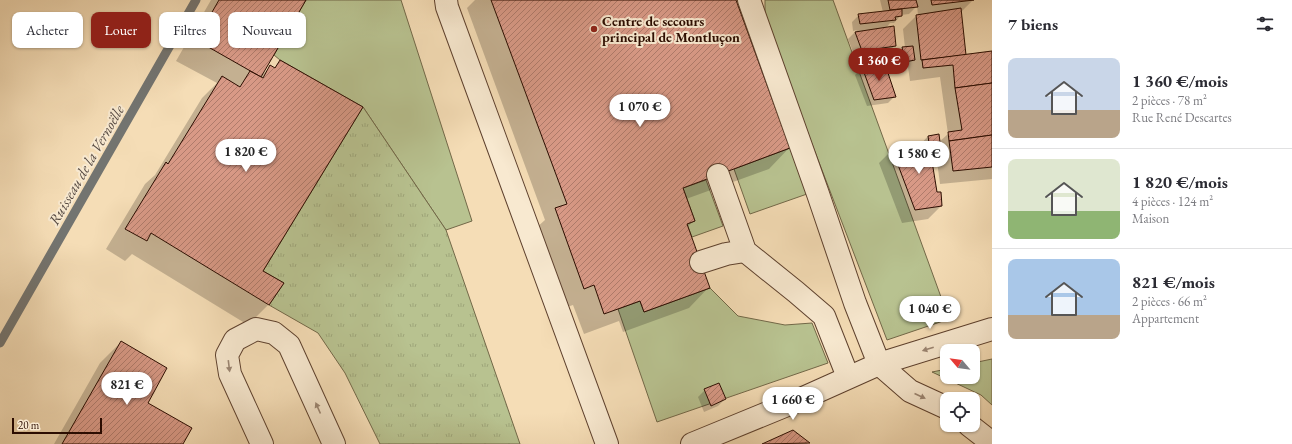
<!DOCTYPE html>
<html lang="fr">
<meta charset="utf-8">
<style>
body{margin:0;font-family:"EB Garamond",serif;background:#f7f7f7;color:#2b2b33;height:100vh;display:flex;flex-direction:column;font-size:15px;white-space:nowrap}
*{box-sizing:border-box;margin:0}
p{font-size:13px;color:#7c7c81}
.icon{flex:none;width:22px;height:22px;fill:none;stroke:currentColor;stroke-width:2;stroke-linecap:round;stroke-linejoin:round}
.map{position:relative;flex:1;overflow:hidden}
.panel{display:flex;flex-direction:column;background:#fff;width:300px}
.panel>*{flex:none}
.guide{position:absolute;left:12px;top:12px;width:380px;height:36px;display:flex;gap:8px}
.needle{width:26px;rotate:299deg}
.fabs{position:absolute;left:940px;top:344px;display:grid;gap:8px}
.fabs a{display:grid;place-items:center;width:40px;height:40px;border-radius:8px;background:#fff;box-shadow:0 1px 3px #0004;font-size:20px}
.scale{position:absolute;left:12px;bottom:10px;width:90px;box-sizing:border-box;padding-left:4px;border:2px solid #2c0d01;border-top:0;font-size:11px;line-height:14px;white-space:nowrap;color:#2c0d01;-webkit-text-stroke:3px #f8e9d0;paint-order:stroke}
.price{position:absolute;translate:-50% -34px;padding:0 9px;border-radius:14px;background:#fff;color:#222;font-size:13px;line-height:26px;filter:drop-shadow(0 1px 2px #0008)}
.price::after{content:'';position:absolute;left:50%;top:24px;width:12px;height:9px;margin-left:-6px;background:inherit;clip-path:polygon(0 0,100% 0,50% 100%)}
.price.selected{background:#8f2418;color:#fff}
ul{padding:0;list-style:none}
li{display:flex;align-items:center;gap:12px;height:100px;padding:0 16px}
li+li{border-top:1px solid #e1e1e2}
li span{display:grid;place-items:center;flex:none;width:112px;height:80px;border-radius:8px;color:#555}
li>.icon{margin-inline-start:auto}
span .icon{width:48px;height:48px;fill:#fffc;stroke-width:1}
li b{font-size:17px}
h2{display:flex;justify-content:space-between;align-items:center;height:48px;padding:0 16px;font-size:17px}
.pill{padding:0 14px;border-radius:8px;background:#fff;box-shadow:0 1px 3px #0004;font-size:14px;line-height:36px}
.pill.selected{background:#8f2418;color:#fff}
main{display:flex;flex:1;min-height:0}
.map>svg:first-child{display:block}
.grass{fill:#b8c290;stroke:#726848}
.park{fill:url(#park-tufts);stroke:#726848}
.shadow{fill:#0003}
.lines{fill:none;stroke-linecap:round;stroke-linejoin:round}
.stream{stroke:#737470;stroke-width:9}
.building{fill:url(#building-hatch);stroke:#2c0d01}
.minor-casing{stroke:#5e412e;stroke-width:24}
.minor{stroke:#f8e9d0;stroke-width:22}
.oneway{fill:#9c8673}
.poi-dot{fill:#8f2418;stroke:#f8e9d0;stroke-width:1.5}
.labels{text-anchor:middle;dominant-baseline:central;stroke-width:4;stroke-linejoin:round;paint-order:stroke}
.poi-label{font-size:14px;font-weight:bold;fill:#2c0d01;stroke:#f8e9d0;text-anchor:start}
.water-label{font-size:15px;font-style:italic;fill:#554942;stroke:#f8e9d0}
</style>
<main>
<div class="map">
<svg width="992" height="444" viewBox="0 0 992 444">
<defs>
<pattern id="park-tufts" width="24" height="20" patternUnits="userSpaceOnUse"><rect width="24" height="20" fill="#b8c290"/><path d="M3 7l-1-3M5 7V3M7 7l1-3M15 17l-1-3M17 17v-4M19 17l1-3" fill="none" stroke="#9ea67a"/></pattern>
<pattern id="building-hatch" width="6" height="6" patternUnits="userSpaceOnUse"><rect width="6" height="6" fill="#d89986"/><path d="M-1 1l2-2M0 6l6-6M5 7l2-2" fill="none" stroke="#af7b6b"/></pattern>
</defs>
<rect width="100%" height="100%" fill="#f5ddb6"/>
<filter id="stains"><feTurbulence type="fractalNoise" baseFrequency=".005" numOctaves="4"/><feColorMatrix values="0 0 0 0 .2 0 0 0 0 .09 0 0 0 0 .02 0 0 0 .5 -.17"/></filter>
<radialGradient id="worn" r=".72"><stop offset=".6" stop-color="#630" stop-opacity="0"/><stop offset="1" stop-color="#630" stop-opacity=".3"/></radialGradient>
<g class="grass">
<polygon points="306,0 401,0 472,221 446,230 363,107 280,60 274,55"/>
<polygon points="765,0 833,0 949,319 887,340 765,21"/>
<polygon points="790,148 807,194 750,214 734,169"/>
<polygon points="706,180 723,226 692,237 687,224 695,221 683,188"/>
<polygon points="710,288 738,316 785,325 812,323 828,363 657,422 618,309 640,301 644,312"/>
<polygon points="992,359 992,405 981,395 932,372 947,369 947,377 973,377 973,363"/>
</g>
<polygon class="park" points="363,107 446,230 520,444 380,444 345,373 318,333 269,305 284,283 263,271"/>
<g class="shadow">
<polygon points="211,0 304,0 262,75 270,67 273,69 281,61 261,271 269,304 248,325 132,254 125,261 106,249 145,184 155,175 202,98 217,83 176,61"/>
<polygon points="475,0 735,0 789,148 769,169 686,199 694,221 687,227 709,287 689,308 623,332 619,321 584,334 573,305 564,308 535,229 545,220 467,8"/>
<polygon points="880,0 973,0 960,13 965,56 992,53 992,179 940,184 935,146 932,149 929,149 937,193 941,206 928,219 902,223 879,163 892,150 922,145 921,144 928,136 938,135 939,142 948,134 940,77 910,81 908,67 898,68 896,55 903,48 905,48 903,29 916,16 918,15 917,6 909,14 901,15 894,23 890,23 886,28 895,45 888,53 855,57 848,39 857,30 853,31 852,22 859,15 883,12"/>
<polygon points="885,65 895,96 888,103 867,106 855,75 862,68"/>
<polygon points="121,342 146,403 182,444 54,444 100,363"/>
<polygon points="705,390 725,399 718,406 704,412 698,397"/>
<polygon points="793,431 808,444 765,444"/>
</g>
<g class="lines">
<polyline class="stream" points="0,343 196,0"/>
</g>
<g class="building">
<polygon points="219,0 306,0 261,77 196,40"/>
<polygon points="491,0 736,0 790,148 683,188 695,221 687,224 710,288 644,312 640,301 604,314 594,285 584,289 555,208 567,204"/>
<polygon points="888,0 916,0 918,7 890,10"/>
<polygon points="931,0 974,0 932,5"/>
<polygon points="961,8 966,55 921,60 916,15"/>
<polygon points="902,9 902,16 895,17 896,20 860,24 858,14"/>
<polygon points="894,26 896,46 862,51 855,32"/>
<polygon points="913,46 915,60 905,62 902,47"/>
<polygon points="992,51 992,83 955,88 953,65 923,68 922,60"/>
<polygon points="280,60 363,107 263,271 284,283 269,305 151,233 147,241 125,229 166,162 168,164 222,76 240,87 250,71 263,78 270,65 275,68"/>
<polygon points="885,64 896,97 874,100 862,67"/>
<polygon points="992,83 992,135 949,141 948,132 962,130 955,88"/>
<polygon points="939,134 940,142 929,143 928,136"/>
<polygon points="992,135 992,167 953,171 949,141"/>
<polygon points="929,143 937,192 941,192 942,206 915,210 892,149"/>
<polygon points="121,341 167,368 148,403 192,428 183,444 62,444"/>
<polygon points="719,383 726,399 711,406 704,389"/>
<polygon points="793,430 810,443 762,444"/>
</g>
<g class="lines">
<defs>
<g id="minor">
<polyline points="446,0 447,7 607,444"/>
<polyline points="749,0 818,194 855,303 879,364 910,391 947,408"/>
<polyline points="718,175 745,251 796,292 824,316 848,377"/>
<polyline points="701,262 726,254 745,251"/>
<polyline points="969,425 992,443"/>
<polyline points="262,444 230,374 227,355 235,340 256,329 274,333 289,345 334,444"/>
<polyline points="692,444 792,403 879,364 992,329"/>
</g>
</defs>
<use href="#minor" class="minor-casing"/>
<use href="#minor" class="minor"/>
</g>
<defs><path id="oneway-solid" d="M-6-.8H1V-3.2L6.5 0L1 3.2V.8H-6Z"/></defs>
<g class="oneway">
<use href="#oneway-solid" transform="translate(928 349) rotate(163)"/>
<use href="#oneway-solid" transform="translate(229 366) rotate(83)"/>
<use href="#oneway-solid" transform="translate(920 396) rotate(24)"/>
<use href="#oneway-solid" transform="translate(318 408) rotate(-114)"/>
</g>
<circle class="poi-dot" cx="594" cy="29" r="4"/>
<g class="labels">
<g class="poi-label">
<text x="602" y="21">Centre de secours<tspan x="602" dy="16">principal de Montluçon</tspan></text>
</g>
<g class="water-label">
<text transform="translate(86 165) rotate(-60)">Ruisseau de la Vernoëlle</text>
</g>
</g>
<rect width="100%" height="100%" filter="url(#stains)"/>
<rect width="100%" height="100%" fill="url(#worn)"/>
</svg>
<div class="fabs">
<a><svg class="needle" viewBox="-14 -14 28 28"><path d="M0-13l5 13h-10z" fill="#e53935"/><path d="M0 13l5-13h-10z" fill="#7c7c81"/></svg></a>
<a><svg class="icon" aria-label="locate" viewBox="0 0 24 24"><circle cx="12" cy="12" r="6"/><path d="M12 2v4M12 18v4M2 12h4M18 12h4"/></svg></a>
</div>
<div class="scale">20 m</div>
<b class="price selected" style="left:879px;top:82px">1 360 €</b>
<b class="price" style="left:640px;top:128px">1 070 €</b>
<b class="price" style="left:246px;top:173px">1 820 €</b>
<b class="price" style="left:919px;top:175px">1 580 €</b>
<b class="price" style="left:930px;top:330px">1 040 €</b>
<b class="price" style="left:127px;top:406px">821 €</b>
<b class="price" style="left:793px;top:421px">1 660 €</b>
<div class="guide">
<a class="pill">Acheter</a>
<a class="pill selected">Louer</a>
<a class="pill">Filtres</a>
<a class="pill">Nouveau</a>
</div>
</div>
<section class="panel">
<h2>7 biens<svg class="icon" aria-label="filters" viewBox="0 0 24 24"><path d="M4 7h16M4 17h16"/><circle cx="9" cy="7" r="2"/><circle cx="15" cy="17" r="2"/></svg></h2>
<ul>
<li><span style="background:linear-gradient(#c9d6e8 65%,#b9a48a 0)"><svg class="icon" aria-label="home" viewBox="0 0 24 24"><path d="M3 11l9-7 9 7M6 9v11h12V9"/></svg></span><div><b>1 360 €/mois</b><p>2 pièces · 78 m²</p><p>Rue René Descartes</p></div></li>
<li><span style="background:linear-gradient(#dfe7d0 65%,#8fb573 0)"><svg class="icon" aria-label="home" viewBox="0 0 24 24"><path d="M3 11l9-7 9 7M6 9v11h12V9"/></svg></span><div><b>1 820 €/mois</b><p>4 pièces · 124 m²</p><p>Maison</p></div></li>
<li><span style="background:linear-gradient(#a9c7e8 70%,#b9a48a 0)"><svg class="icon" aria-label="home" viewBox="0 0 24 24"><path d="M3 11l9-7 9 7M6 9v11h12V9"/></svg></span><div><b>821 €/mois</b><p>2 pièces · 66 m²</p><p>Appartement</p></div></li>
</ul>
</section>
</main>
